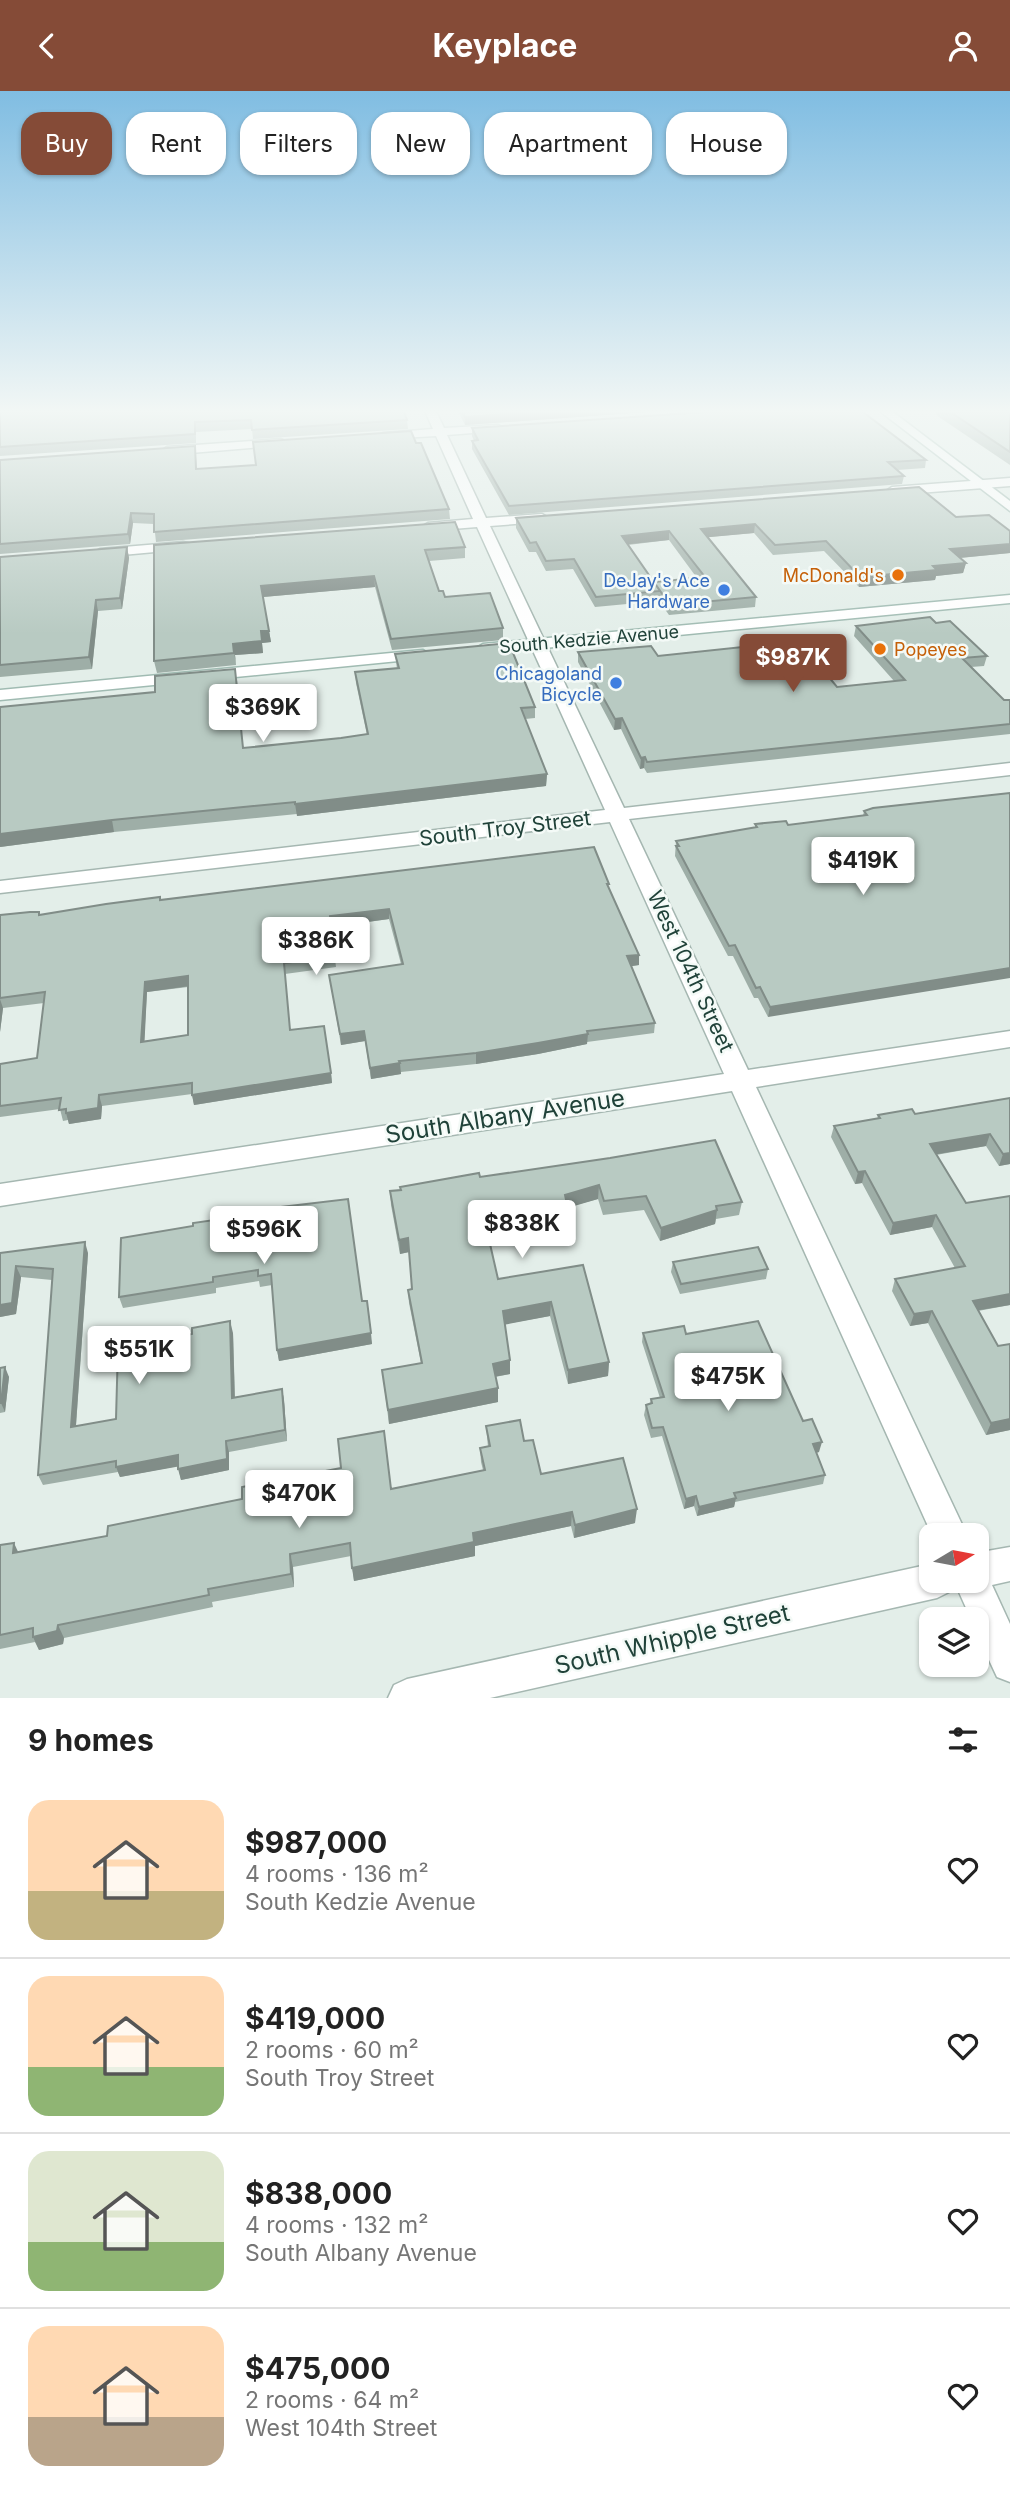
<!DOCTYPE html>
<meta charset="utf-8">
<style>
body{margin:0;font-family:Inter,sans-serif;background:#f6f6f6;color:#222;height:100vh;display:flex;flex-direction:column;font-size:26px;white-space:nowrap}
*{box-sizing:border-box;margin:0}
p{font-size:23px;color:#767676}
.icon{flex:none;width:38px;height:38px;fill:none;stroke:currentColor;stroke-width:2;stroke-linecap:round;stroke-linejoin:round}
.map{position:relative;height:1607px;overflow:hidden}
.panel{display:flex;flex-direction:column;background:#fff;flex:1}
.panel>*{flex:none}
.guide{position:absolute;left:21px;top:21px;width:970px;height:63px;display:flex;gap:14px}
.needle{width:46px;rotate:80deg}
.tools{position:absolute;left:919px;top:1432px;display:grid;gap:14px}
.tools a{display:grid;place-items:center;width:70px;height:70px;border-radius:14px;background:#fff;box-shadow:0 2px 5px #0004;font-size:35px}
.price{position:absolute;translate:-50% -60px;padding:0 16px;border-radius:7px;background:#fff;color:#222;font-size:23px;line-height:46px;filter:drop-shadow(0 2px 4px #0008)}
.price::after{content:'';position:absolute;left:50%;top:42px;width:21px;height:16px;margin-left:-10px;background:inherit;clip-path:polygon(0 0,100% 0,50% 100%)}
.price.on{background:#854b37;color:#fff}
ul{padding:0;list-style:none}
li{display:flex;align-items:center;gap:21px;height:175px;padding:0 28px}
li+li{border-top:2px solid #e0e0e0}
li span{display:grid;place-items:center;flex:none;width:196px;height:140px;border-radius:21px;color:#555}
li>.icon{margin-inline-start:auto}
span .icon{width:84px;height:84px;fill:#fffc;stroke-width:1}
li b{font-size:30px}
h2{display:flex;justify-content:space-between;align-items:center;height:84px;padding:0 28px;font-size:30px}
.tag{padding:0 24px;border-radius:21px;background:#fff;box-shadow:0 2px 5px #0004;font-size:24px;line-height:63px}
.tag.on{background:#854b37;color:#fff}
header{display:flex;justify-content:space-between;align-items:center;height:91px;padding:0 28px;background:#854b37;color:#fff;font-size:32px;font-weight:700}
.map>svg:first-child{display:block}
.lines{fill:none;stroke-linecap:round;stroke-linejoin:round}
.minor-casing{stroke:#a5b7b1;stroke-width:3}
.secondary-casing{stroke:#a0bbb2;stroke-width:3}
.minor{fill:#fff;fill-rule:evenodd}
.secondary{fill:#fff;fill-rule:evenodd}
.wall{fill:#9eaea7;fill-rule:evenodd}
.shaded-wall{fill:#818d88}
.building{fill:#b8cac2;stroke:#818d88;stroke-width:2;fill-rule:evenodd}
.food-dot{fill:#e8710a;stroke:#f4faf7;stroke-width:2.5}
.shop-dot{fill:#3f7fe0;stroke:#f4faf7;stroke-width:2.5}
.labels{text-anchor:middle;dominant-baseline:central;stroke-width:5;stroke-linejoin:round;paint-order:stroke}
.far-food-label{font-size:18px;fill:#c56008;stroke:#f4faf7;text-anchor:end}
.far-shop-label{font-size:18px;fill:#366cbe;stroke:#f4faf7;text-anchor:end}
.far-street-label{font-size:18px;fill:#204239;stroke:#f4faf7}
.street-label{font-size:21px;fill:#204239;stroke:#f4faf7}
.near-street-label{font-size:24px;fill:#204239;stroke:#f4faf7}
</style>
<header><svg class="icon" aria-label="back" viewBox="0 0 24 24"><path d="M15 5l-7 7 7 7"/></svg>Keyplace<svg class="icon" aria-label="person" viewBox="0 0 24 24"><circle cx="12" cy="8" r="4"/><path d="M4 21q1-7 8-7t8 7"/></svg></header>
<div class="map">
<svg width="1010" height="1607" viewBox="0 0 1010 1607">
<rect width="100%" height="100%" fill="#e3eee9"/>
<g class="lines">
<defs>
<g id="minor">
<polygon points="424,318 435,318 444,337 498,334 504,337 498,340 447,344 486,427 542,423 549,427 542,431 490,435 624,717 1010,672 1010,684 629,728 748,979 1010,940 1010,956 756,996 967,1444 932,1444 732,1000 0,1115 0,1093 724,983 610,731 0,802 0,790 605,719 477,436 428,440 421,436 428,432 473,428 436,345 383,348 377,345 383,342 433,338"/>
<polygon points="281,348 285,350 285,354 167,364 161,360 167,356"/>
<polygon points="1010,387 1010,395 892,404 886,400 892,396"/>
<polygon points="183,451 188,452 188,458 100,466 93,462 100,458"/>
<polygon points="1010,1456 1010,1490 992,1494 1010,1533 1010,1591 997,1586 976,1541 976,1528 971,1528 954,1490 949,1501 937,1507 490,1607 388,1607 394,1594 407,1588 931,1473 931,1489 976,1489 976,1462"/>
</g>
<g id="secondary">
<polygon points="877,318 889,318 1010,410 1010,420"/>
<polygon points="1010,504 1010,512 483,563 475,558 483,553"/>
<polygon points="423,559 431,564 429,567 0,609 0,599"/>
</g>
</defs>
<use href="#minor" class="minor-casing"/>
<use href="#secondary" class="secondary-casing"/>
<use href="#minor" class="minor"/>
<use href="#secondary" class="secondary"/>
</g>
<g class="wall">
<polygon points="0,318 407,329 408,338 253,348 252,338 196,341 196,352 0,365"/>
<polygon points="457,318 688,318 465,334"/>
<polygon points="937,318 1010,318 1010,374 936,324"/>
<polygon points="472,337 926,369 925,377 897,379 904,385 902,393 509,424 472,358 472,350 474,350 472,345"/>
<polygon points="416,352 449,418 450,428 156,451 154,433 133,432 130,453 0,463 0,369 195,355 197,378 256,374"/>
<path d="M956,426L1010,462L960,467L966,472L963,482L936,485L935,489L859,496L824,460L773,464L754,442L708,446L756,506L755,516L669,524L659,510L595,516L573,478L546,480L536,461H529L516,437V427ZM669,449L697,487L654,491L628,454Z"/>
<polygon points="154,454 465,456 465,467 429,470 439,500 445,506 503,537 503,549 392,559 375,496 263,506 271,551 262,552 263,562 235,564 236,574 157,582 154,570"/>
<polygon points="127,456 129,467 122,518 98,520 92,578 0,586 0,466"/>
<polygon points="936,532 987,565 984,575 971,576 1004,609 1010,609 1010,643 647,682 644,677 640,678 621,638 614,639 578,571 578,561 658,565 837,596 894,590 854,545 856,535"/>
<polygon points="395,563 535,616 535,627 525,628 547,683 546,695 297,725 297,723 114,741 0,756 155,601 237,589 243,657 367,644 356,592 355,581 397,578"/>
<polygon points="873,717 768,926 758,907 754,907 733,865 728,865 675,765 676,750 755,737 755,733 788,734 863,725 864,720"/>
<path d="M609,798L639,874L631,875L655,932L654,942L587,951V953L538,963L476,973L401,981V983L371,988L365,950L341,954L329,884L401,873L389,828L331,836L336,876L285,883L290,939L331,982L332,992L194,1014L192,1003L102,1015L101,1028L69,1033L68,1029L63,1030L60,1018L0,1026V973L37,967L44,912L3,917L0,941V824H40L161,809ZM188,896V944L144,950L147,901Z"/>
<polygon points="1010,1007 1010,1073 999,1075 986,1055 936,1064 966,1112 1010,1105 1010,1214 978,1220 1010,1339 986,1344 928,1232 910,1235 892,1200 895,1188 955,1177 932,1136 890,1144 862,1092 855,1093 831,1046 834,1035 877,1028 878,1024 915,1023"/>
<polygon points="610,1067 742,1111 739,1124 716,1128 715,1133 660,1150 644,1119 603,1124 598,1108 568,1116 568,1131 488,1144 498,1188 583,1174 609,1271 608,1285 568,1293 550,1225 505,1233 510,1283 495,1286 498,1311 389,1333 382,1279 421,1272 409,1212 408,1199 412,1198 409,1161 400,1163 391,1114 390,1100"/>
<polygon points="256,1123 362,1210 372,1253 279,1270 277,1259 272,1194 260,1196 259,1190 216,1197 216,1202 123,1217 119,1206 193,1135"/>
<polygon points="0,1162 88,1162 76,1335 116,1328 233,1242 235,1306 282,1298 284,1309 287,1350 229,1361 229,1379 181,1389 178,1375 120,1386 118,1381 43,1394 38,1384 52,1189 21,1186 16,1223 0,1226"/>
<polygon points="673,1171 768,1178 766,1188 680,1203 671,1181"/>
<polygon points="643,1242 686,1243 803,1330 819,1361 816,1362 825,1384 823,1393 735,1411 734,1416 697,1425 694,1415 684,1418 662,1345 651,1347 644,1324 646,1314 650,1313 651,1308 660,1307 642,1251"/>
<polygon points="0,1277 9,1286 5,1321 0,1322"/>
<polygon points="486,1335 524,1350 541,1383 635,1432 574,1447 571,1435 475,1455 475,1465 354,1490 351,1465 293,1476 294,1496 212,1511 213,1516 64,1547 63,1553 39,1559 35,1551 0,1558 0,1454 18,1461 391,1398 483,1379 481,1371 480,1357 488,1356"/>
</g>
<g class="shaded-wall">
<polygon points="582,318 688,318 465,334 465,326"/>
<polygon points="131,422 133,432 130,453 128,443"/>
<polygon points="755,433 754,442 700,447 701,438"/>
<polygon points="669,440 669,449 621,454 622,445"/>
<polygon points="1010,453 1010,462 948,468 950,458"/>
<polygon points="127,456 129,467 122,518 120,507"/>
<polygon points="966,472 963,482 936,485 935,489 859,496 860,486 933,475"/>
<polygon points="374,485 375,496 263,506 261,495"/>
<polygon points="96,509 98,520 92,578 89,566"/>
<polygon points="261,540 269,540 271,551 262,552 263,562 235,564 236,574 233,553"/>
<polygon points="622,627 621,638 614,639 615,628"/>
<polygon points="645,666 644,677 640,678 641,667"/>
<polygon points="547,683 546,695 297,725 295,713"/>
<polygon points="112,729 114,741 0,756 0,743"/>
<polygon points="389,818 389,828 331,836 330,825"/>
<polygon points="639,864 639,874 626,876 627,865"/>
<polygon points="1010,877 1010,887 768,926 770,916"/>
<polygon points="188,885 190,895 147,901 144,961 141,951 145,891"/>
<polygon points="0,908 3,917 0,941"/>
<polygon points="364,940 365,950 341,954 340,943"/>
<polygon points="588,943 587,953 538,963 476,973 476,962"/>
<polygon points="400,972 401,983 371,988 370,977"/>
<polygon points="331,982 332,992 194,1014 192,1004"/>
<polygon points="99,1004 102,1015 101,1028 69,1033 66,1022"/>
<polygon points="990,1043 986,1055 926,1065 930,1053"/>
<polygon points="1010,1062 1010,1073 999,1075 1003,1063"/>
<polygon points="865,1080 862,1092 855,1093 858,1081"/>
<polygon points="599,1094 598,1108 564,1118 565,1104"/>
<polygon points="717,1119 715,1133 660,1150 661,1137"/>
<polygon points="936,1124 932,1136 890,1144 893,1132"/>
<polygon points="408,1147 409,1161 400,1163 399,1149"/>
<polygon points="85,1151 88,1162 75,1347 71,1336"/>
<polygon points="16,1175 21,1186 16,1223 0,1226 0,1214"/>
<polygon points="1010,1203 1010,1214 968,1221 973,1210"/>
<polygon points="551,1211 550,1225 503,1234 503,1220"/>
<polygon points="932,1220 928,1232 910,1235 914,1223"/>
<polygon points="230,1230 233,1242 235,1318 232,1307"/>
<polygon points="371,1242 372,1253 279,1270 277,1259"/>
<polygon points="510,1269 510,1283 493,1286 493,1273"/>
<polygon points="609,1271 608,1285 568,1293 568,1279"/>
<polygon points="5,1276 9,1286 5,1321 1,1312"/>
<polygon points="498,1297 498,1311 389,1333 388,1319"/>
<polygon points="282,1298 284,1309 287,1350 285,1339"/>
<polygon points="1010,1328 1010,1339 986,1344 991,1332"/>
<polygon points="226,1350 229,1361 229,1379 181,1389 178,1378"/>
<polygon points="822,1351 819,1361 810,1363 813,1353"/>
<polygon points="178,1364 181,1375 120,1386 116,1376"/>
<polygon points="696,1405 694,1415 684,1418 686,1408"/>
<polygon points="736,1407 734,1416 697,1425 699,1416"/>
<polygon points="637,1418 635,1432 574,1447 575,1434"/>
<polygon points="572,1421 571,1435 475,1455 475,1465 354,1490 352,1477 473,1442"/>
<polygon points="14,1452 20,1465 13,1462"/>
<polygon points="290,1463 293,1476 294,1496 291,1483"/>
<polygon points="58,1534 64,1547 63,1553 39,1559 33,1546"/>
</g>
<g class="building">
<polygon points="0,318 403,318 407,329 252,339 251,329 195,331 195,343 0,356"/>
<polygon points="461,318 582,318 465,326"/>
<polygon points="750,318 859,318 926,369 888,371 904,385 509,415 472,350 478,349 472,337"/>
<polygon points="946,318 1010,318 1010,361"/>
<polygon points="411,340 416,352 421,352 449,418 154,441 154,423 131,422 128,443 0,453 0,369 195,355 196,378 256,374 253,351"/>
<polygon points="919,396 956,426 989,424 1010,440 1010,453 950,458 966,472 933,475 937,479 860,486 826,450 775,454 755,433 701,438 756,506 670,514 654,491 705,486 669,440 622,445 660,500 596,506 574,468 546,470 536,451 530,452 516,427"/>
<polygon points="455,431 465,456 425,459 439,500 443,500 445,506 490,502 503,537 391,548 374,485 261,495 269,540 261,540 262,550 233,553 234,562 154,570 154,454"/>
<polygon points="127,456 120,507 96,509 89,566 0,574 0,466"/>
<polygon points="930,526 936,532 950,530 987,565 962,567 1004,609 1010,609 1010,633 647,671 645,666 641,667 622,627 615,628 578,561 651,555 658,565 799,550 837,596 905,589 856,535"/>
<polygon points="509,552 535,616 521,617 547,683 295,713 295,711 112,729 0,743 0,616 155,601 155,585 235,578 243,657 341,647 368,643 355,581 399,577 395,563"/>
<polygon points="1010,702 1010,877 770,916 760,896 756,897 735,854 729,855 676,755 679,755 676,750 757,736 755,733 786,730 788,734 867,724 864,720 873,717"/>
<path d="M594,756L609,793H607L639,864L627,865L655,932L587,940L588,943L538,952L476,962L399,970L400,972L370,977L364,940L340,943L329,884L403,873L389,818L330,825L335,866L284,872L290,939L324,935L331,982L192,1004V992L99,1004L98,1017L66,1022V1018L59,1019L61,1007L0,1015V973L37,967L45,901L0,907V824L30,821H39V824L106,813L160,806V809ZM188,885V944L141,951L145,891Z"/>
<polygon points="1010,1007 1010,1062 1003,1063 990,1043 930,1053 966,1112 1010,1105 1010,1203 973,1210 998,1255 1010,1253 1010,1328 991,1332 932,1220 914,1223 895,1188 965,1175 936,1124 893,1132 865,1080 858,1081 834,1035 880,1027 878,1024 912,1018 915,1023"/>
<polygon points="715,1049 742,1111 716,1115 717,1119 661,1137 646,1105 604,1110 599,1094 565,1104 568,1118 485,1131 498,1188 583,1174 609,1271 568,1279 551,1211 503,1220 510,1269 493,1273 498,1297 388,1319 382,1279 422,1272 408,1199 412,1198 408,1147 399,1149 390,1100 401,1099 400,1096 479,1082 480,1086 610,1067"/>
<polygon points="348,1108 362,1210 367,1210 371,1242 277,1259 271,1183 258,1185 258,1179 213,1186 213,1191 119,1206 121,1147 193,1135 193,1132 256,1123 256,1119"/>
<polygon points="85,1151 71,1336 116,1328 118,1256 192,1243 192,1237 230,1230 232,1307 282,1298 285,1339 226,1350 227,1368 178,1378 178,1364 116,1376 116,1370 38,1384 53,1178 16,1175 12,1212 0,1214 0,1162"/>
<polygon points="758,1156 768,1178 681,1193 673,1171"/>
<polygon points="758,1230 803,1330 812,1328 822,1351 813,1353 825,1384 734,1402 736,1407 699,1416 696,1405 686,1408 663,1336 652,1337 646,1314 652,1312 651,1308 664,1306 643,1242 684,1235 686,1243"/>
<polygon points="5,1276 1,1312 0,1312 0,1277"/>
<polygon points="520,1329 524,1350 533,1349 541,1383 623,1367 637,1418 575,1434 572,1421 473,1442 474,1451 352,1477 350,1452 290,1463 291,1483 208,1498 209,1504 58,1534 57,1540 33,1546 33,1537 0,1544 0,1454 14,1452 13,1462 107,1445 108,1435 242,1408 242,1396 341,1377 338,1348 384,1340 391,1398 485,1379 480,1357 490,1355 486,1335"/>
</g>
<linearGradient id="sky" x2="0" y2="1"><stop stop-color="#80bde2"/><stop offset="0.59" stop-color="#f2f7f5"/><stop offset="1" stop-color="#f2f7f5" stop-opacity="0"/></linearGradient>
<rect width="1010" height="543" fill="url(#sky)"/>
<g class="food-dot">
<circle cx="898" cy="484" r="7"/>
<circle cx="880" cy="558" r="7"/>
</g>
<g class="shop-dot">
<circle cx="724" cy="499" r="7"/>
<circle cx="616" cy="592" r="7"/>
</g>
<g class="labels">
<g class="far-food-label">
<text x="884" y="484">McDonald's</text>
<text x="894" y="558" text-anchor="start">Popeyes</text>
</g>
<g class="far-shop-label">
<text x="710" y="489">DeJay's Ace<tspan x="710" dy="21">Hardware</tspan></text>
<text x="602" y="582">Chicagoland<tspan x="602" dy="21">Bicycle</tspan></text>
</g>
<g class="far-street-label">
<text transform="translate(589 548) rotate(-5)">South Kedzie Avenue</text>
</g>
<g class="street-label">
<text transform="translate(505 737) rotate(-7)">South Troy Street</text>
<text transform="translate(691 880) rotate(65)">West 104th Street</text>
</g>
<g class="near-street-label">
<text transform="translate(505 1025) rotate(-9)">South Albany Avenue</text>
<text transform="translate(672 1548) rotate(-13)">South Whipple Street</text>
</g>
</g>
</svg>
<div class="tools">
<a><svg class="needle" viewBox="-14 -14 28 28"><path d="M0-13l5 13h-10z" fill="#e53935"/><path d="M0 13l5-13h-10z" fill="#767676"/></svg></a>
<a><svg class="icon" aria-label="layers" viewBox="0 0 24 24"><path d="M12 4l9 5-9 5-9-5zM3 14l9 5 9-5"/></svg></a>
</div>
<b class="price on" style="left:793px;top:603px">$987K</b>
<b class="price" style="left:263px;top:653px">$369K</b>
<b class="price" style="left:863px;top:806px">$419K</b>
<b class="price" style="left:316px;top:886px">$386K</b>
<b class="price" style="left:522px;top:1169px">$838K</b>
<b class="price" style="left:264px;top:1175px">$596K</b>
<b class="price" style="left:139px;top:1295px">$551K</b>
<b class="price" style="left:728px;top:1322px">$475K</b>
<b class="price" style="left:299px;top:1439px">$470K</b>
<div class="guide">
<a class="tag on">Buy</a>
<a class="tag">Rent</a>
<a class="tag">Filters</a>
<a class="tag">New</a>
<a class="tag">Apartment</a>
<a class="tag">House</a>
</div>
</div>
<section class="panel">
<h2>9 homes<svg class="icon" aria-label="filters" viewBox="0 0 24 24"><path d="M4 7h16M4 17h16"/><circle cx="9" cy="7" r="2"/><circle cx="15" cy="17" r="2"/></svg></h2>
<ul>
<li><span style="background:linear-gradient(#ffd9b3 65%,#c2b280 0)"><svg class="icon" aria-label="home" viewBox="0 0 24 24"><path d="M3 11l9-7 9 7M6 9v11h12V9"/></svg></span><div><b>$987,000</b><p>4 rooms · 136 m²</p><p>South Kedzie Avenue</p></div><svg class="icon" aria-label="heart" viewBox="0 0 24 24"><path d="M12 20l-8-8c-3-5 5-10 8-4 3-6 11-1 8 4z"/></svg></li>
<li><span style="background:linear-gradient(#ffd9b3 65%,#8fb573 0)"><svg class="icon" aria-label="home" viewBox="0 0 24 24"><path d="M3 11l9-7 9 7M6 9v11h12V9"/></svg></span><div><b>$419,000</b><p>2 rooms · 60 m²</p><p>South Troy Street</p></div><svg class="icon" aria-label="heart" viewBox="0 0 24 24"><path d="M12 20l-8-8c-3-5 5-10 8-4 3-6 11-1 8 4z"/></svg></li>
<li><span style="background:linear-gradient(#dfe7d0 65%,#8fb573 0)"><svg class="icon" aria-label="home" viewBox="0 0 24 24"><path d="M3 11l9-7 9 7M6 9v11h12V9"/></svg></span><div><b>$838,000</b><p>4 rooms · 132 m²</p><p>South Albany Avenue</p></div><svg class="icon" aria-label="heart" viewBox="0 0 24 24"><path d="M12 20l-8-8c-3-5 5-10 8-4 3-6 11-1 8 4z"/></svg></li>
<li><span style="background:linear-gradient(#ffd9b3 65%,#b9a48a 0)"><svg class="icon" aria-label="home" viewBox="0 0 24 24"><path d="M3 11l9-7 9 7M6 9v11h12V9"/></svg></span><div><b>$475,000</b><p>2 rooms · 64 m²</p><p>West 104th Street</p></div><svg class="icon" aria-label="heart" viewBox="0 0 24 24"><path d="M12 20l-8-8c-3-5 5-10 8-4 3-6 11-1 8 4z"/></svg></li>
</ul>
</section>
